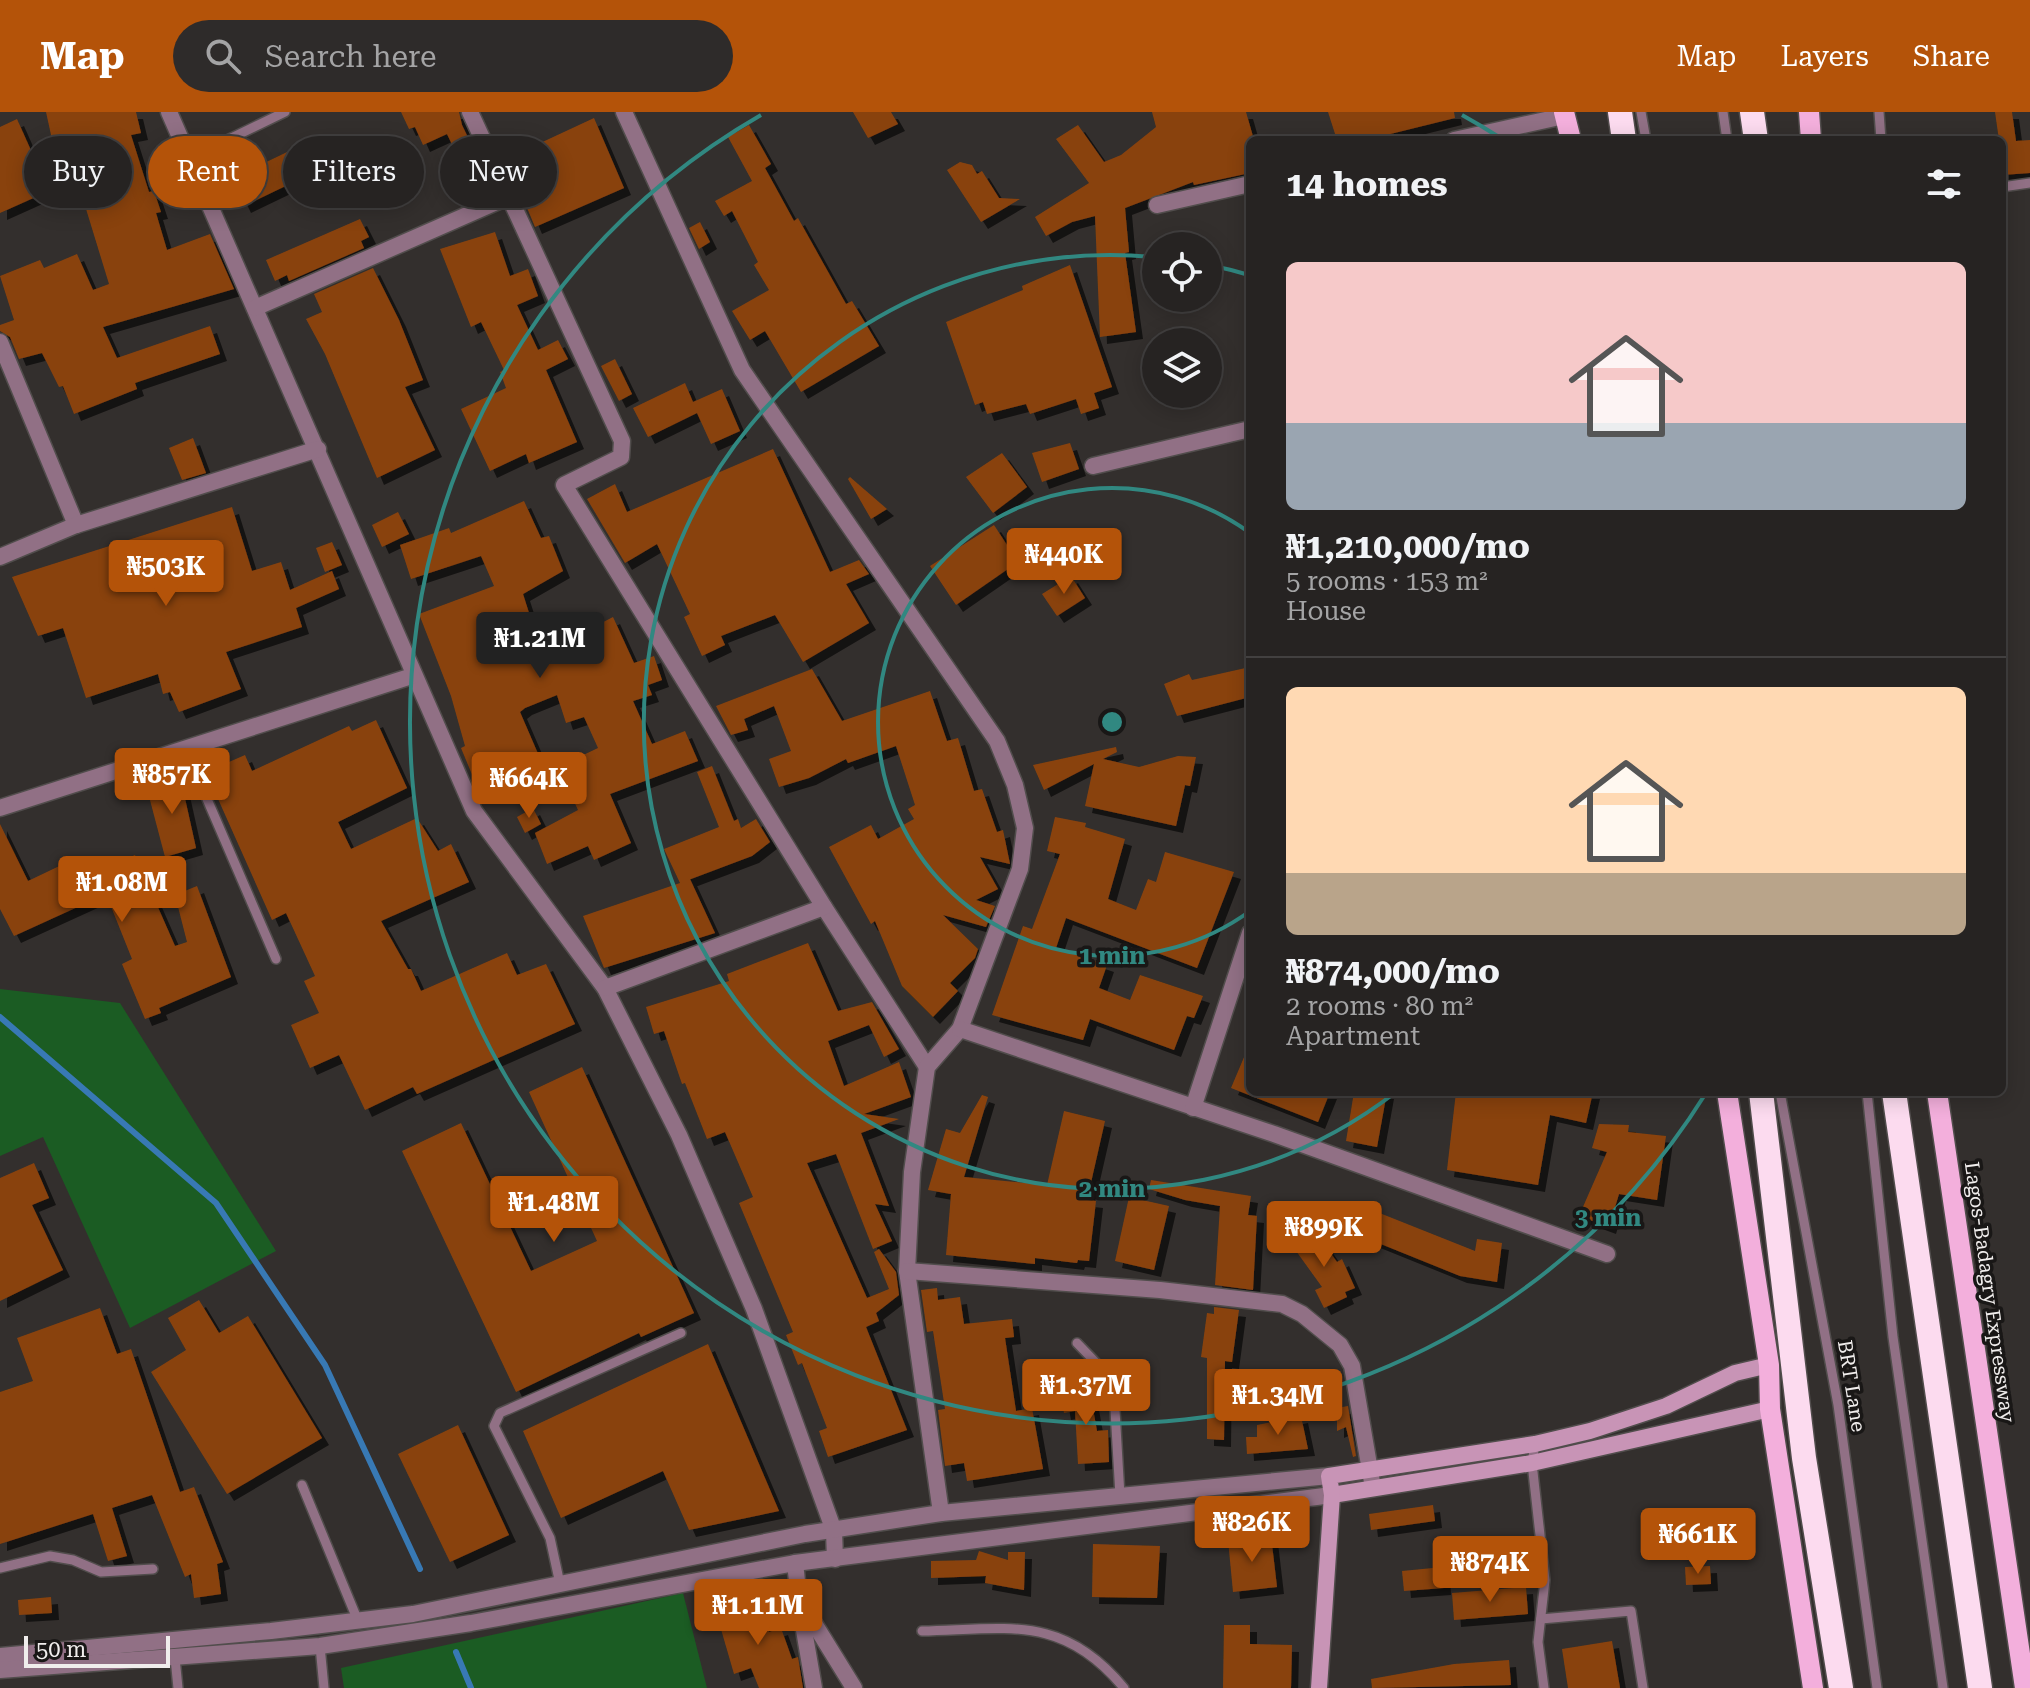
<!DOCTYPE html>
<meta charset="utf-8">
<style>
body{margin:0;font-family:"Roboto Serif",serif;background:#2e2b2a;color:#f1f3f6;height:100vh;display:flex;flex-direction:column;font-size:30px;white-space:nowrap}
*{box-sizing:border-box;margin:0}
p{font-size:26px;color:#a4a4a5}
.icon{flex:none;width:44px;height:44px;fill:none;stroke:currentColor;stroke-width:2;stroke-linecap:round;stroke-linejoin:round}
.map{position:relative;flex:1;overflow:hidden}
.details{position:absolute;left:1246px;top:24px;width:760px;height:960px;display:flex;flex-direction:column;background:#262322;border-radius:12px;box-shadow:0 4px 20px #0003,0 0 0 2px #424040}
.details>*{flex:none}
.top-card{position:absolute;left:24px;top:24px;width:760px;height:72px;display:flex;gap:16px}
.buttons{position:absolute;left:1142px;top:120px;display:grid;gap:16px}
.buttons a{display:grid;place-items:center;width:80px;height:80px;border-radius:50%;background:#262322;box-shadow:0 4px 20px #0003,0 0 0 2px #424040;font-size:40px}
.scale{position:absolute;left:24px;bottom:20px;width:146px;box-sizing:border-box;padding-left:8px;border:4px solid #f0edec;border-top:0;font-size:22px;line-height:28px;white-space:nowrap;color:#f0edec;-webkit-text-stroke:6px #191716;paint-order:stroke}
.price{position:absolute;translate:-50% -68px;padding:0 18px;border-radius:8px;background:#b45309;color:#fff;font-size:26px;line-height:52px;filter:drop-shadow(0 2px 4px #0008)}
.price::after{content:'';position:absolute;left:50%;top:48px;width:24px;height:18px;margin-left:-12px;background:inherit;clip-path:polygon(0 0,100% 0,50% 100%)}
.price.current{background:#222;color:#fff}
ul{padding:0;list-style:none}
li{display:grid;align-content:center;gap:16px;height:424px;padding:0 40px}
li+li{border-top:2px solid #424040}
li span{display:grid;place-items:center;height:248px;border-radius:12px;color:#555}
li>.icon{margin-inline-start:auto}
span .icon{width:144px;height:144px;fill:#fffc;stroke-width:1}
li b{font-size:34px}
h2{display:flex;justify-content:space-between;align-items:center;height:96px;padding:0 40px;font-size:34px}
.pill{padding:0 28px;border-radius:36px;background:#262322;box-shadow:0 4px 20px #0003,0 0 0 2px #424040;font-size:28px;line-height:72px}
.pill.current{background:#b45309;color:#fff}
header{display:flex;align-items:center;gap:48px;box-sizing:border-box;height:112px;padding:0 40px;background:#b45309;color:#fff}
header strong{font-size:38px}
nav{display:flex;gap:44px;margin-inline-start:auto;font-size:28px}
.search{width:560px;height:72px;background:#2e2b2a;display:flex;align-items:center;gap:20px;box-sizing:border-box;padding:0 28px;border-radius:44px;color:#a4a4a5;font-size:30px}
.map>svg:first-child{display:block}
.green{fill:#1b5c23}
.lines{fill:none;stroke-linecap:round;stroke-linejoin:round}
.stream{stroke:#3879b4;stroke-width:6}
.building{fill:#89420d;filter:url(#shadow)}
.service-casing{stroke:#514d4c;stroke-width:12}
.minor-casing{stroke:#514d4c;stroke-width:19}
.tertiary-casing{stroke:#514d4c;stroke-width:19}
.secondary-casing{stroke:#514d4c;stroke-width:19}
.primary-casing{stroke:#514d4c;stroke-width:23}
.motorway-casing{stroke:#514d4c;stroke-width:27}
.service{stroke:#917085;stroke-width:9}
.minor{stroke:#917085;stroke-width:16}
.tertiary{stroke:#917085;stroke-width:16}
.secondary{stroke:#c894b6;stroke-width:16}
.primary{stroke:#f3afdc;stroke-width:20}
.motorway{stroke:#fcdbef;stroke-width:24}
.ring{fill:none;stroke:#318881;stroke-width:4}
.labels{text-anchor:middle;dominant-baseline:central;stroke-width:7;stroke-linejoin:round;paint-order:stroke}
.street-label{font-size:20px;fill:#f0edec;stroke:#191716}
.centre{fill:#318881;stroke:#191716;stroke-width:4}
.ring-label{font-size:24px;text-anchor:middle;font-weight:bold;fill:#318881;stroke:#191716;stroke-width:7;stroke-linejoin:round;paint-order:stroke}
</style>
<header>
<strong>Map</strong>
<div class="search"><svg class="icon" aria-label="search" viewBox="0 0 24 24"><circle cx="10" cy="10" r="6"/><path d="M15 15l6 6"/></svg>Search here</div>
<nav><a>Map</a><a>Layers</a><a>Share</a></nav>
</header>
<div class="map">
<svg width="2030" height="1576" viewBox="0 0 2030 1576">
<defs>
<filter id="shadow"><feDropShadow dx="7" dy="7" stdDeviation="0" flood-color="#0009"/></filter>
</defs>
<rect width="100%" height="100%" fill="#332f2d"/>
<g class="green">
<polygon points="0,877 120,891 276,1139 130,1216 43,1025 0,1044"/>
<polygon points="683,1481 707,1576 344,1576 341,1556"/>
</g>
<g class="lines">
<g class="stream">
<polyline points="0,905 216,1091 325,1253 420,1457"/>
<polyline points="456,1540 471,1576"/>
</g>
</g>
<g class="building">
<polygon points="46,0 136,0 141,21 131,23 149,80 154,79 161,100 156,101 167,138 210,122 234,177 103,215 117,246 210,214 220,242 135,271 137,277 74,302 63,274 59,275 42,241 19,247 10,225 0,219 0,213 14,208 0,164 40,148 44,156 77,142 93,178 109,172 68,38 55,41"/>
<polygon points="401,0 459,0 462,13 489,69 473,76 447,22 423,33 415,15 409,17"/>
<polygon points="853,0 891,0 898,12 868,26"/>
<polygon points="1152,0 1246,0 1254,28 1250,28 1250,61 1194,73 1193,70 1125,96 1129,140 1125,141 1136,220 1100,225 1095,104 1072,110 1046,124 1035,105 1089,71 1056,27 1078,13 1104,50 1121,43 1156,15"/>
<polygon points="1328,0 1454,0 1455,6 1366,28 1337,28"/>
<polygon points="1995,0 2012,0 2016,29 2030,28 2030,61 2002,63 2002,28 1999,28"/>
<polygon points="594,6 624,76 535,115 520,79 552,66 536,33"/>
<polygon points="17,7 49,79 0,101 0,15"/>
<polygon points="749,13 771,52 765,56 794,109 798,106 846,192 852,189 879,234 801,280 765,219 750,228 732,199 769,178 754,153 758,150 732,99 724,104 715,89 752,69 728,25"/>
<polygon points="308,30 321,57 244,94 231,67"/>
<polygon points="960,50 972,53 977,62 982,59 999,86 1020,87 981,110 947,58"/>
<polygon points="360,107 369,125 361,129 364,136 289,169 287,163 275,169 266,148"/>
<polygon points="700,110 710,130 699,137 689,116"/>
<polygon points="495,120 510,164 528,157 538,184 517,193 538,238 558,228 568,247 546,258 577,330 529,351 526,342 490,359 461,297 506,276 500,260 504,258 481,210 471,215 440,137"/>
<polygon points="1070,153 1112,275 1094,281 1099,296 1081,302 1076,287 1030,302 1026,292 987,302 983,290 975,293 946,210 1023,178 1022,174"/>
<polygon points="373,156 399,208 423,268 405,275 435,338 377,366 325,242 306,207 322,200 314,182"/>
<polygon points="615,247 632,282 619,289 601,254"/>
<polygon points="685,271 693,290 722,277 740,319 711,332 697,301 648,325 633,296"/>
<polygon points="193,326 206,361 182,368 169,336"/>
<polygon points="1070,331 1079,357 1042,370 1032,341"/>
<polygon points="773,337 830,460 859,448 869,462 846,472 869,511 803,550 775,503 721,524 725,533 702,544 684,505 690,502 657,432 625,451 587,387 615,372 627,400"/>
<polygon points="1002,341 1027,375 993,401 966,365"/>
<polygon points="850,365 887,397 871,407 848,367"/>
<polygon points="524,389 541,426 549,424 563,459 523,482 542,542 613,505 634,551 654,544 662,568 648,573 652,583 633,589 652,632 685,619 698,649 610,682 631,731 594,748 588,734 547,752 535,721 578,698 558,655 598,636 584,605 566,611 557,583 525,596 520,600 542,651 478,677 461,636 465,634 451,584 419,502 494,474 481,444 411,467 400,433 449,416 451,421"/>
<polygon points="232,395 252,459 281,450 290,478 332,459 339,477 296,496 302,515 226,540 241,577 179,600 170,580 163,582 158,562 86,586 63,516 38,524 12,465"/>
<polygon points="398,400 409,422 382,435 372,413"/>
<polygon points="994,413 1018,450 956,493 930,454"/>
<polygon points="332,430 342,453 325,460 316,436"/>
<polygon points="1071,464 1085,486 1057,504 1042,482"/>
<polygon points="1250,555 1250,585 1177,604 1164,572 1189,562 1192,568"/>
<polygon points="812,557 842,609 930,579 947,629 958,626 974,679 982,677 997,720 1003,718 1010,752 980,745 998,777 976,788 995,794 986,815 943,803 978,837 975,846 950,871 958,879 933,905 902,874 875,809 871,812 829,735 871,713 878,727 914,707 908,697 915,693 896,634 848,651 846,647 809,666 779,675 769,647 791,639 774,594 744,607 748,618 731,623 716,594"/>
<polygon points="376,608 407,676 338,710 351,737 417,706 438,739 451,732 469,770 381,809 408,857 411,857 421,879 507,841 517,863 546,852 575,912 417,982 413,975 365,998 339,943 310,956 291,913 319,901 304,869 315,864 286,801 272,808 206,660 245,643 252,659 349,614 352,619"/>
<polygon points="1116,635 1117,640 1103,647 1139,655 1178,644 1196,645 1190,674 1185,673 1176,714 1085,694 1094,652 1044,678 1033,653"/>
<polygon points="712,654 734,709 738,707 741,716 756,707 770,730 752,744 683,770 690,767 715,821 604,856 583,804 680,771 664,737 719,715 697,660"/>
<polygon points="180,664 196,736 165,745 146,673"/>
<polygon points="533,696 541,712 525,721 517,705"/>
<polygon points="1055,705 1086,711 1085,715 1125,727 1108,787 1136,798 1148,767 1156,770 1165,740 1234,760 1197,856 1066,806 1056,836 1107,853 1099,876 1130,888 1140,863 1203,884 1194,906 1187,904 1174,938 1090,907 1083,928 992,903 1023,814 1032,817 1060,742 1047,739"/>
<polygon points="0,712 28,769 74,747 83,766 135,743 175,834 187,830 175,783 197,774 231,865 159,896 161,901 145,907 122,852 132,847 106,782 14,824 0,797"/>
<polygon points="808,831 838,899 872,890 899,937 884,945 869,913 828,929 844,974 899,950 911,985 864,1002 899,1007 861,1021 889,1094 875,1092 892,1129 873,1137 836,1042 807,1051 867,1186 889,1177 874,1140 879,1137 896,1160 899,1183 876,1201 879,1209 866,1215 907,1318 828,1345 819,1319 827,1316 802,1251 798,1253 786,1223 793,1220 739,1091 753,1085 725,1020 707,1027 685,971 682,972 664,919 654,922 646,895 729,869 727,862"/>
<polygon points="1250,931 1250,980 1330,980 1318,1010 1231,976"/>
<polygon points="582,955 694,1201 641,1225 639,1221 516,1280 402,1039 461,1011 531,1159 597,1129 529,980"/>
<polygon points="1354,980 1387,980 1377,1035 1346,1029"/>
<polygon points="1456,980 1593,980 1586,1011 1550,1003 1538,1073 1447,1058"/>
<polygon points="982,983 988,985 964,1065 1047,1073 1064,999 1105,1009 1087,1088 1096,1089 1089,1149 1078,1148 1077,1151 1035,1146 1035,1152 946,1143 951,1082 928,1078 946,1017 960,1021"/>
<polygon points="1599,1012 1629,1013 1628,1020 1666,1024 1657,1088 1619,1082 1609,1115 1579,1104 1607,1040 1592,1036"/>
<polygon points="34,1051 49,1086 32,1093 63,1158 0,1189 0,1066"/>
<polygon points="1151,1068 1251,1084 1248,1103 1257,1104 1253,1178 1215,1173 1220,1094 1185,1088 1149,1077"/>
<polygon points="1129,1085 1169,1094 1154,1158 1115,1149"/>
<polygon points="1377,1100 1475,1139 1477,1127 1502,1131 1497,1170 1460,1164 1366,1126"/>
<polygon points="1313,1116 1337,1150 1342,1147 1355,1176 1345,1180 1347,1185 1324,1196 1315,1178 1322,1175 1291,1132"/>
<polygon points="937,1176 938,1188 960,1185 964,1212 1012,1207 1014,1225 1005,1226 1016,1299 1032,1296 1043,1357 967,1369 964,1351 945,1354 938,1298 945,1297 933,1219 927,1220 921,1178"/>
<polygon points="199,1188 219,1221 248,1204 322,1326 227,1382 151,1260 186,1238 168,1206"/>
<polygon points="1214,1195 1239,1198 1232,1250 1225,1249 1224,1328 1207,1327 1207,1246 1201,1245 1207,1201 1214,1202"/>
<polygon points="100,1196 117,1242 131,1237 180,1380 194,1375 223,1450 217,1452 221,1482 194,1486 191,1462 185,1465 152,1383 112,1396 127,1444 108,1449 93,1402 0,1432 0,1280 33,1269 17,1226"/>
<polygon points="708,1232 779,1399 689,1418 663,1359 561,1406 523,1319"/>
<polygon points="1089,1274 1097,1319 1108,1318 1109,1350 1078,1352 1075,1299 1064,1301 1060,1279"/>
<polygon points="1348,1294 1356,1344 1353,1345 1346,1315 1337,1319 1337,1296"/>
<polygon points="1301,1304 1308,1337 1247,1342 1246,1325 1257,1325 1257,1313"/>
<polygon points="458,1313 509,1423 450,1450 398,1342"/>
<polygon points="1433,1393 1435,1409 1371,1418 1369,1402"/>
<polygon points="1271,1424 1277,1475 1233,1480 1228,1428"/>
<polygon points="1093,1432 1160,1434 1157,1486 1092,1485"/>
<polygon points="979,1439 1008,1448 1008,1440 1025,1440 1024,1478 985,1471 986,1464 931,1466 931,1449 976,1448"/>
<polygon points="1710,1454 1711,1472 1686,1473 1685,1455"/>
<polygon points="1443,1455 1444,1476 1404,1479 1402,1459"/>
<polygon points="1526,1475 1528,1502 1454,1508 1452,1481"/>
<polygon points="51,1485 52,1501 19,1503 18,1488"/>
<polygon points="759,1487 769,1520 781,1516 792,1547 798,1545 803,1576 759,1576 751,1556 734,1562 716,1500"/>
<polygon points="1224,1513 1250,1513 1250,1532 1292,1533 1291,1576 1223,1576"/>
<polygon points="1612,1529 1620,1576 1568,1576 1562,1537"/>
<polygon points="1509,1548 1511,1573 1372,1576 1371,1567 1454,1552"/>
</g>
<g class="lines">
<defs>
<g id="service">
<polyline points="1641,0 1646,28"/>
<polyline points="1723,0 1727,28"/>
<polyline points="1879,0 1881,28"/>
<polyline points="190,46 285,0"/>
<polyline points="2002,75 2030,71"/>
<polyline points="185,636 276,847"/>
<polyline points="1780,980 1838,1293 1877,1576"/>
<polyline points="1867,980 1893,1225 1943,1576"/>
<polyline points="1077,1231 1102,1257 1115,1298 1120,1384"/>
<polyline points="1535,1332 1532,1351 1545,1468 1538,1530 1544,1576"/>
<polyline points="302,1373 358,1509"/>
<polyline points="0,1456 50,1444 73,1448 101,1460 153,1457"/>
<polyline points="560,1472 550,1426 494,1314 500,1301 681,1221"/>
<polyline points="1541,1507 1631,1499 1643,1576"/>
<path d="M922,1519C1009,1517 1063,1502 1124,1576"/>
<polyline points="320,1534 324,1576"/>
<polyline points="175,1546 178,1576"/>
</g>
<g id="minor">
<polyline points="169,0 474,699 605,876 679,1023 754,1197 834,1419 835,1447"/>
<polyline points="470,0 622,329 621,345 564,373 824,795 927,955"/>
<polyline points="624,0 742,258 997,629 1015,673 1025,716 1020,757 960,917 927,955 912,1060 907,1159 941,1401"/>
<polyline points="1454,28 1564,4"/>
<polyline points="1157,93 1250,72"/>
<polyline points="255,196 508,85"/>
<polyline points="0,230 76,413"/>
<polyline points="1093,354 1250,317"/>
<polyline points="0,445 76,413 318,337"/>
<polyline points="0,696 412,564"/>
<polyline points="605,876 824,795"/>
<polyline points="960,917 1274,1022 1607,1142"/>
<polyline points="1193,996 1250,821"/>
<polyline points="907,1159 1160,1178 1282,1192 1302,1202 1340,1233 1352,1254 1373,1376"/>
<polyline points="795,1451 799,1487 854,1576"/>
<polyline points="800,1495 814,1576"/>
</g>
<g id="tertiary">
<polyline points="0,1544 271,1519 413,1502 805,1422 941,1401 1329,1364"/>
<polyline points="0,1558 320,1534 471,1511 795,1451 1332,1383"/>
</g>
<g id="secondary">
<polyline points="1332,1383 1532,1351 1770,1297"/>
<polyline points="1319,1576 1332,1383 1329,1364 1535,1332 1590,1319 1666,1294 1735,1261 1769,1253"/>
</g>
<g id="primary">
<polyline points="1564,0 1571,28"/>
<polyline points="1809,0 1811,28"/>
<polyline points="1727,980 1769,1253 1770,1297 1813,1576"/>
<polyline points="1937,980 2025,1576"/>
</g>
<g id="motorway">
<polyline points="1620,0 1624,28"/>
<polyline points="1752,0 1756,28"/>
<polyline points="1761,980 1804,1346 1841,1576"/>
<polyline points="1894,980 1980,1576"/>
</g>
</defs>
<use href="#service" class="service-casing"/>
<use href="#minor" class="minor-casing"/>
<use href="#tertiary" class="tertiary-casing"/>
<use href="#secondary" class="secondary-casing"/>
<use href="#primary" class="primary-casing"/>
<use href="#motorway" class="motorway-casing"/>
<use href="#service" class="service"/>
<use href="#minor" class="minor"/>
<use href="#tertiary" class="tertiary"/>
<use href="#secondary" class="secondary"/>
<use href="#primary" class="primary"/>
<use href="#motorway" class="motorway"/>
</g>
<g class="ring">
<path d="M1250 799A234 234 0 1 1 1250 421"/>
<path d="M1396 980A467 467 0 1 1 1153 145M1209 153A467 467 0 0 1 1249 163"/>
<path d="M1706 981A701 701 0 1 1 761 3M1462 3A701 701 0 0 1 1499 25"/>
</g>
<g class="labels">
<g class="street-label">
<text transform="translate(1990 1180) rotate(82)">Lagos-Badagry Expressway</text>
<text transform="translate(1852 1274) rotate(81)">BRT Lane</text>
</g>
</g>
<circle cx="1112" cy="610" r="12" class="centre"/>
<g class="ring-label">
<text x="1112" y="852">1 min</text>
<text x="1112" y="1085">2 min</text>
<text x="1608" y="1114">3 min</text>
</g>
</svg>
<div class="buttons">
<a><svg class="icon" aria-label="locate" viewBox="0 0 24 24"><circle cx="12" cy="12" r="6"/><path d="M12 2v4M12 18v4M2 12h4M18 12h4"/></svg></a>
<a><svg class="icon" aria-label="layers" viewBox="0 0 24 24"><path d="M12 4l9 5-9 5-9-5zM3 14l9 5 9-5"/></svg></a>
</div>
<div class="scale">50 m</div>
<b class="price" style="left:1064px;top:484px">₦440K</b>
<b class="price" style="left:166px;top:496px">₦503K</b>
<b class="price current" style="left:540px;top:568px">₦1.21M</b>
<b class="price" style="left:172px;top:704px">₦857K</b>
<b class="price" style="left:529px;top:708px">₦664K</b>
<b class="price" style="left:122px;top:812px">₦1.08M</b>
<b class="price" style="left:554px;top:1132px">₦1.48M</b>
<b class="price" style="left:1324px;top:1157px">₦899K</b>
<b class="price" style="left:1086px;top:1315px">₦1.37M</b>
<b class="price" style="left:1278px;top:1325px">₦1.34M</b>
<b class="price" style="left:1252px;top:1452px">₦826K</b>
<b class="price" style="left:1698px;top:1464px">₦661K</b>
<b class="price" style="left:1490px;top:1492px">₦874K</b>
<b class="price" style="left:758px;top:1535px">₦1.11M</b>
<div class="top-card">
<a class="pill">Buy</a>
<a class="pill current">Rent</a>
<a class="pill">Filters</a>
<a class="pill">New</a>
</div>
<section class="details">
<h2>14 homes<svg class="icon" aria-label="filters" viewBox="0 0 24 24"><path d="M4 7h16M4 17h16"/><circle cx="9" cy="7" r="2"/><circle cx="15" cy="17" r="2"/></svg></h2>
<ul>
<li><span style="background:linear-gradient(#f6c9c9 65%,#9aa5b1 0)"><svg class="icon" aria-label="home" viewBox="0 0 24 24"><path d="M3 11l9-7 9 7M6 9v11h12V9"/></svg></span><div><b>₦1,210,000/mo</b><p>5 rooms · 153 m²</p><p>House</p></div></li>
<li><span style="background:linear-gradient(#ffd9b3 75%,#b9a48a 0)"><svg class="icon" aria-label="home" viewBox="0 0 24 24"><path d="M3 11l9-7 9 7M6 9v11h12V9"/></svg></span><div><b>₦874,000/mo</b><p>2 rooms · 80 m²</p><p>Apartment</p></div></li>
</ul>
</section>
</div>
